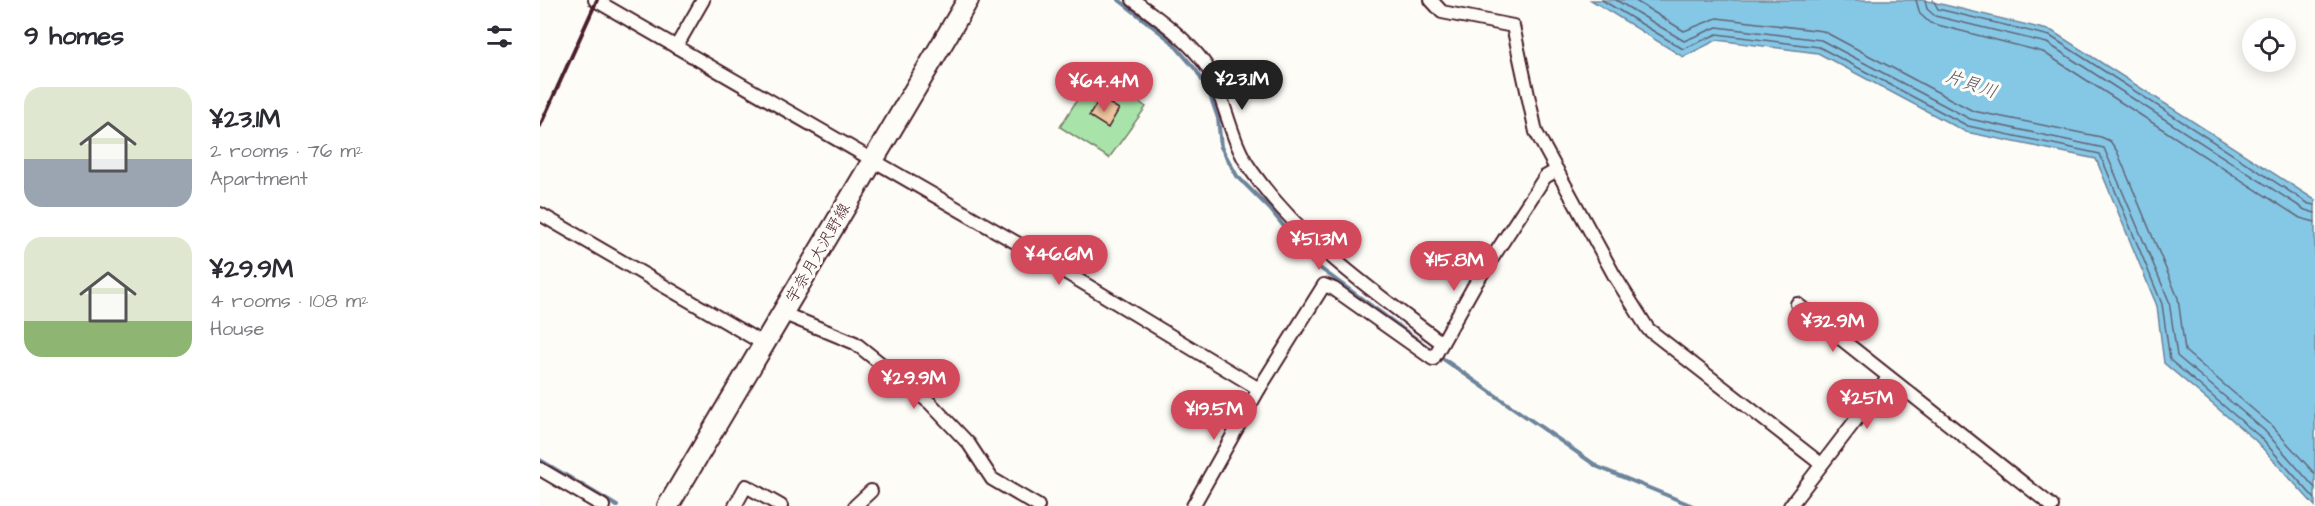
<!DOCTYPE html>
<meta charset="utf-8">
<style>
body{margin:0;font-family:"Architects Daughter","Klee One",sans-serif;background:#f2f2f3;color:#2b2b33;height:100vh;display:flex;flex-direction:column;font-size:22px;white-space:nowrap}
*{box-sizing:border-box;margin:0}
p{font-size:20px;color:#7c7c81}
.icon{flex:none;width:33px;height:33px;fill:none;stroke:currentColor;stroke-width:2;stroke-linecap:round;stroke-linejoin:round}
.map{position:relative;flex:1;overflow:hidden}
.drawer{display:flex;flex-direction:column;background:#fff;width:540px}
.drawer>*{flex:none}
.buttons{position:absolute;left:1702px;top:18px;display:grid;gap:12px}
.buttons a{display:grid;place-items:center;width:54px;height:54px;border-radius:50%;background:#fff;box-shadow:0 3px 15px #0003;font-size:30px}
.price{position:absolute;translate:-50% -51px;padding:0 14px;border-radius:21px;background:#d1495b;color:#fff;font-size:20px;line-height:39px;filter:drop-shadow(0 2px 3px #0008)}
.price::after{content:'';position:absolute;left:50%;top:36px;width:18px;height:14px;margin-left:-9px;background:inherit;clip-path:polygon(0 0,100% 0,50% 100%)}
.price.current{background:#222;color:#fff}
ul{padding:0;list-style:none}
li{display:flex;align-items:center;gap:18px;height:150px;padding:0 24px}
li span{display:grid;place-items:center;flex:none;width:168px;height:120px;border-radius:18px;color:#555}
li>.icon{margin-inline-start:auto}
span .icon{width:72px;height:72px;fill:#fffc;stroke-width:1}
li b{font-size:26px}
h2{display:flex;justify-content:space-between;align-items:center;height:72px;padding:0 24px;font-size:26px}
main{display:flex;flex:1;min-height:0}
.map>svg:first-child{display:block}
.green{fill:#a8e4aa;stroke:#79826a;stroke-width:1.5}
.water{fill:#85c8e6;stroke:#6d849b;stroke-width:1.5}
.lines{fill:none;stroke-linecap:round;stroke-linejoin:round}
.shore{stroke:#626376;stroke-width:1.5}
.stream{stroke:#6d849b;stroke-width:4}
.building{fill:#eec59e;stroke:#4a1f2b;stroke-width:1.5}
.minor-casing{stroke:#4a1f2b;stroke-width:16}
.primary-casing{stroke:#4a1f2b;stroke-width:24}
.minor{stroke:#fdfcf7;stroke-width:12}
.primary{stroke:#fdfcf7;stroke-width:20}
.rail{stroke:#4a1f2b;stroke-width:4}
.labels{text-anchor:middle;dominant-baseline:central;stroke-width:6;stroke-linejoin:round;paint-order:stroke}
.street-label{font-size:16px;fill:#4a1f2b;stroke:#fdfcf7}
.water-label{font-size:18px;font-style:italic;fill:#5c5263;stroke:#fdfcf7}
</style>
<main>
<section class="drawer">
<h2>9 homes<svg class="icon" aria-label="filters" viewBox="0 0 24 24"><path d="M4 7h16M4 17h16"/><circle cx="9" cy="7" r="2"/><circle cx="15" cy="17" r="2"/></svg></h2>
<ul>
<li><span style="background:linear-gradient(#dfe7d0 60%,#9aa5b1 0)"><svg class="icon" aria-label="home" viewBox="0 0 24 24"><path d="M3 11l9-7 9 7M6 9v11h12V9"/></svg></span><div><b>¥23.1M</b><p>2 rooms · 76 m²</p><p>Apartment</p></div></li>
<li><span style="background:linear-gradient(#dfe7d0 70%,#8fb573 0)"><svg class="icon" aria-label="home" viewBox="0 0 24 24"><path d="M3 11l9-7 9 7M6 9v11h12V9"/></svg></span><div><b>¥29.9M</b><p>4 rooms · 108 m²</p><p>House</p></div></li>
</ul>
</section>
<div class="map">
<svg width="1775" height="506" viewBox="0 0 1775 506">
<rect width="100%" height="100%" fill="#fdfcf7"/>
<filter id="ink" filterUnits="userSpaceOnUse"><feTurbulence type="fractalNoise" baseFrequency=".0167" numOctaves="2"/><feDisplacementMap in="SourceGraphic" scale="12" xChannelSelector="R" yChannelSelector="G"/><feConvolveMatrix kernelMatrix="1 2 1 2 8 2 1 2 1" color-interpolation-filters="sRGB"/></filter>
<g filter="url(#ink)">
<polygon class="green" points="555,71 606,107 569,158 520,127"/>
<polygon class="water" points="1051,0 1384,0 1512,31 1775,200 1775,506 1715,440 1624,363 1617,306 1556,159 1426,132 1278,53 1177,40 1143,57"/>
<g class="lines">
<g class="shore">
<polyline points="1062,0 1143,49 1177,34 1279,47 1428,126 1560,154 1622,304 1630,360 1719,436 1775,499"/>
<polyline points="1076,0 1144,41 1177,27 1281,40 1430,119 1564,148 1629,301 1637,356 1724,430 1775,488"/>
<polyline points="1094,0 1144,31 1177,18 1283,31 1433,111 1561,137 1570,141 1577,151 1638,298 1645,351 1730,424 1775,474"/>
<polyline points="1376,0 1380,14 1390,23 1503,52 1760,218 1775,222"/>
<polyline points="1385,0 1387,9 1395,16 1507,43 1765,210 1775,213"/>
<polyline points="1393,0 1398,9 1510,36 1769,204 1775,205"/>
</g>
<g class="stream">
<polyline points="579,0 631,41 656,70 669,92 678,118 681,147 697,176 730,209 773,263 893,351"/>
<polyline points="902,358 1058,467 1153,506"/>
<polyline points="0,460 77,506"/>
</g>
</g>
<polygon class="building" points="560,98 579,109 568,128 549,116"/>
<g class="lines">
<defs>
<g id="minor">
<polyline points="55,0 482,246 719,389"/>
<path d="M593,0C618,18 657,46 671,74C687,106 691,142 711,170C761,241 834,292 902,343L934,286L1005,177L1017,170"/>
<polyline points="891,0 902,12 973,26 996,132 1074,275 1108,329 1281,464"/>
<polyline points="136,47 163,0"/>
<polyline points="0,214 224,344"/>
<polyline points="1257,304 1512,506"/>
<polyline points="242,313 315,343 390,403 429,444 452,479 498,506"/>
<polyline points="0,469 63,506"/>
<polyline points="195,506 206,486 241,506"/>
<polyline points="315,506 331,491"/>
<polyline points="653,506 719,389 784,285 794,289 893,359 902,343"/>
<polyline points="1250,506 1348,378"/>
</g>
<polyline id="primary" points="128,506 428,0"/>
</defs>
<use href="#minor" class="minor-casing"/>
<use href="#primary" class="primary-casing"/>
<use href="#minor" class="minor"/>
<use href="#primary" class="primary"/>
<polyline class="rail" points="0,126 57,0"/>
</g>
</g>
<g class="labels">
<g class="street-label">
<text transform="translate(278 253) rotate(-60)">宇奈月大沢野線</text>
</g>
<g class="water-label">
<text transform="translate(1431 84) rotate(19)">片貝川</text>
</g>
</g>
</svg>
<div class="buttons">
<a><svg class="icon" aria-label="locate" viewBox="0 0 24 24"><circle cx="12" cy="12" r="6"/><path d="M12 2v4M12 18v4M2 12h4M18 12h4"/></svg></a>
</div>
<b class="price current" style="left:702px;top:111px">¥23.1M</b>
<b class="price" style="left:564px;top:113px">¥64.4M</b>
<b class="price" style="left:779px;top:271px">¥51.3M</b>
<b class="price" style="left:519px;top:286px">¥46.6M</b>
<b class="price" style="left:914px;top:292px">¥15.8M</b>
<b class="price" style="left:1293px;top:353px">¥32.9M</b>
<b class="price" style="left:374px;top:410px">¥29.9M</b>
<b class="price" style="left:1327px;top:430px">¥25M</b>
<b class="price" style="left:674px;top:441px">¥19.5M</b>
</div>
</main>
